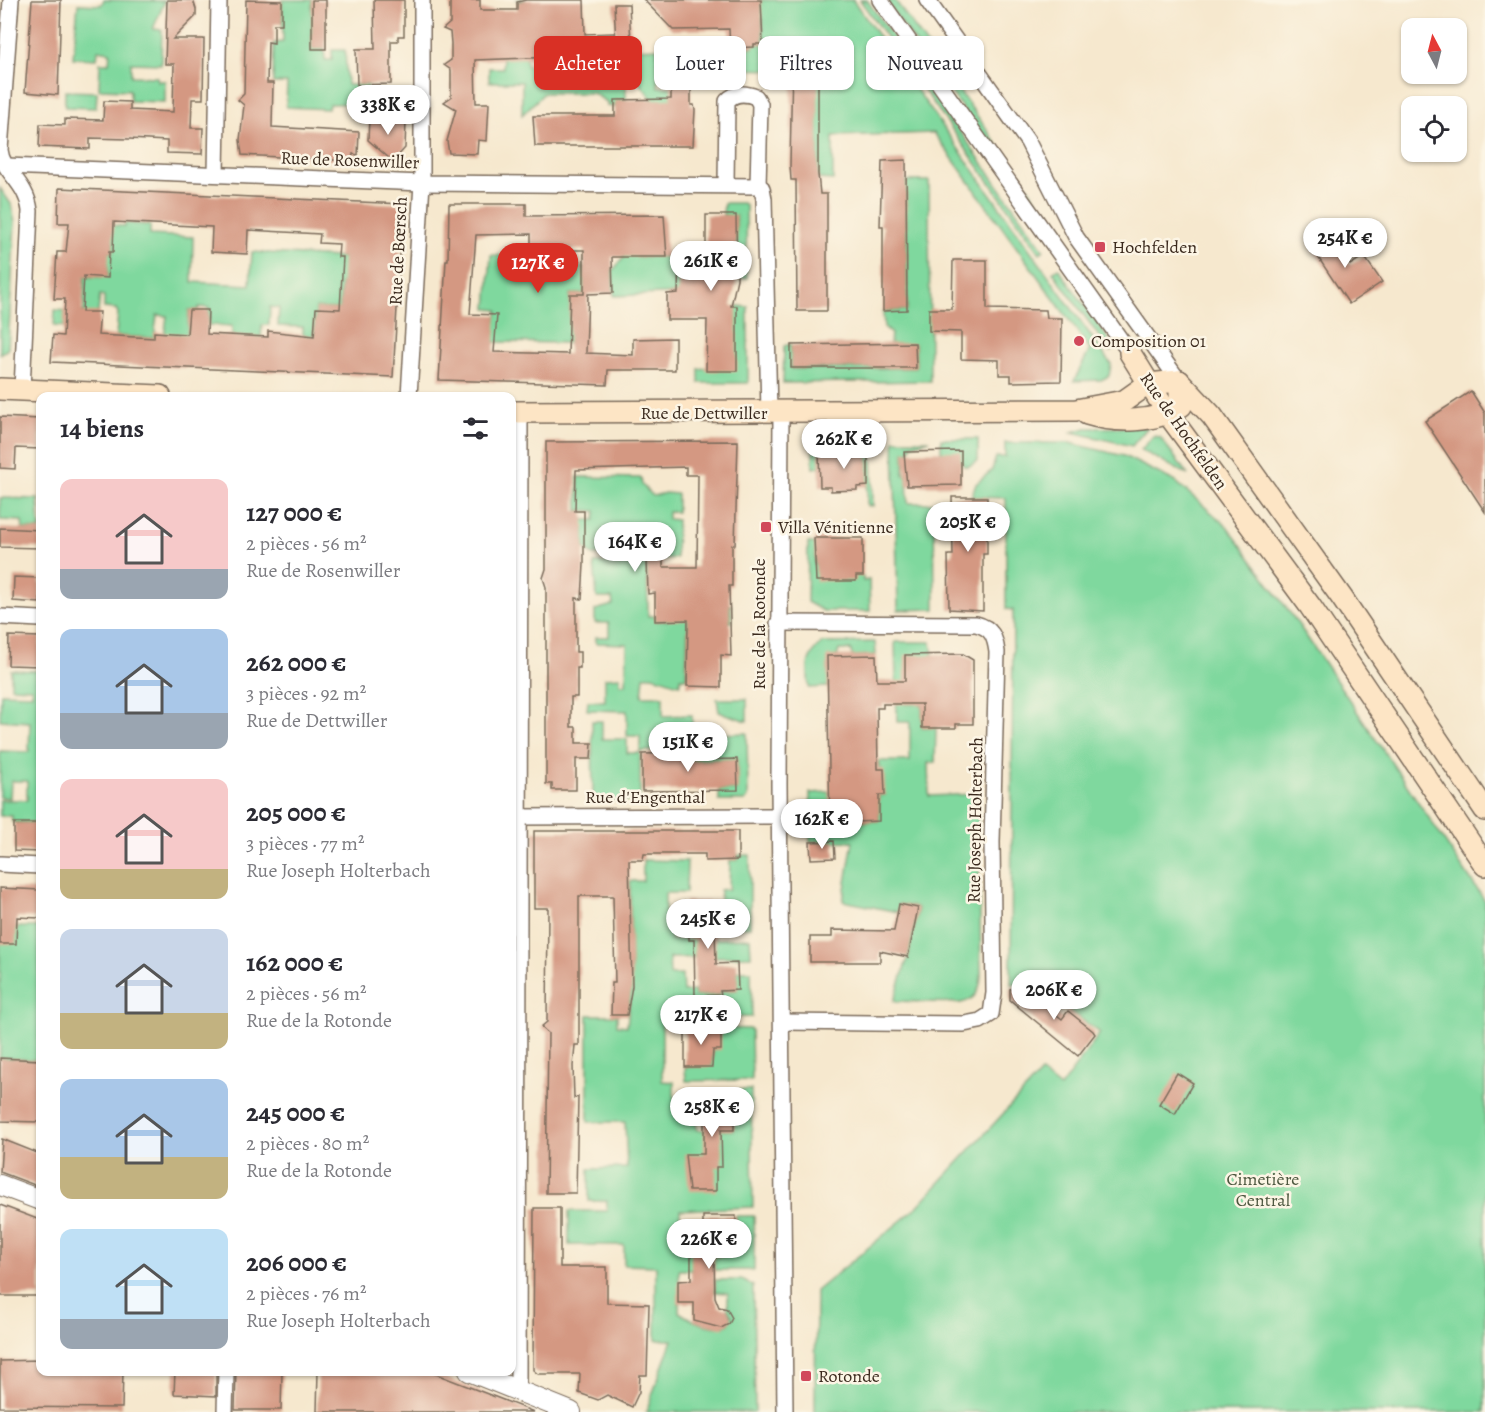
<!DOCTYPE html>
<html lang="fr">
<meta charset="utf-8">
<style>
body{margin:0;font-family:Alegreya,serif;background:#f2f2f3;color:#2b2b33;height:100vh;display:flex;flex-direction:column;font-size:22px;white-space:nowrap}
*{box-sizing:border-box;margin:0}
p{font-size:20px;color:#7c7c81}
.icon{flex:none;width:33px;height:33px;fill:none;stroke:currentColor;stroke-width:2;stroke-linecap:round;stroke-linejoin:round}
.map{position:relative;flex:1;overflow:hidden}
.panel{position:absolute;left:36px;top:392px;width:480px;height:984px;display:flex;flex-direction:column;background:#fff;border-radius:12px;box-shadow:0 2px 4px #0004}
.panel>*{flex:none}
.top-card{position:absolute;left:534px;top:36px;width:570px;height:54px;display:flex;gap:12px}
.needle{width:39px;rotate:353deg}
.fabs{position:absolute;left:1401px;top:18px;display:grid;gap:12px}
.fabs a{display:grid;place-items:center;width:66px;height:66px;border-radius:12px;background:#fff;box-shadow:0 2px 4px #0004;font-size:30px}
.price{position:absolute;translate:-50% -51px;padding:0 14px;border-radius:21px;background:#fff;color:#222;font-size:20px;line-height:39px;filter:drop-shadow(0 2px 3px #0008)}
.price::after{content:'';position:absolute;left:50%;top:36px;width:18px;height:14px;margin-left:-9px;background:inherit;clip-path:polygon(0 0,100% 0,50% 100%)}
.price.selected{background:#d93025;color:#fff}
ul{padding:0;list-style:none}
li{display:flex;align-items:center;gap:18px;height:150px;padding:0 24px}
li span{display:grid;place-items:center;flex:none;width:168px;height:120px;border-radius:12px;color:#555}
li>.icon{margin-inline-start:auto}
span .icon{width:72px;height:72px;fill:#fffc;stroke-width:1}
li b{font-size:26px}
h2{display:flex;justify-content:space-between;align-items:center;height:72px;padding:0 24px;font-size:26px}
.chip{padding:0 21px;border-radius:12px;background:#fff;box-shadow:0 2px 4px #0004;font-size:21px;line-height:54px}
.chip.selected{background:#d93025;color:#fff}
.map>svg:first-child{display:block}
.green{fill:#7fd89e;stroke:#5d815e;stroke-width:1.5}
.building{fill:#d49882;fill-rule:evenodd}
.lines{fill:none;stroke-linecap:round;stroke-linejoin:round}
.minor-casing{stroke:#7c6c5c;stroke-width:18}
.tertiary-casing{stroke:#7c6c5c;stroke-width:22}
.secondary-casing{stroke:#7c6c5c;stroke-width:24}
.minor{stroke:#fff;stroke-width:15}
.tertiary{stroke:#fff;stroke-width:20}
.secondary{stroke:#fde5c5;stroke-width:21}
.poi-dot{fill:#d1495b;stroke:#fcf5e5;stroke-width:2}
.labels{text-anchor:middle;dominant-baseline:central;stroke-width:5;stroke-linejoin:round;paint-order:stroke}
.street-label{font-size:18px;fill:#3b2a1e;stroke:#fcf5e5}
.poi-label{font-size:18px;fill:#3b2a1e;stroke:#fcf5e5;text-anchor:start}
.park-label{font-size:18px;fill:#4c563e;stroke:#fcf5e5}
</style>
<div class="map">
<svg width="1485" height="1412" viewBox="0 0 1485 1412">
<rect width="100%" height="100%" fill="#fcf5e5"/>
<filter id="ink" filterUnits="userSpaceOnUse"><feTurbulence type="fractalNoise" baseFrequency=".0167" numOctaves="2"/><feDisplacementMap in="SourceGraphic" scale="12" xChannelSelector="R" yChannelSelector="G"/><feConvolveMatrix kernelMatrix="1 2 1 2 8 2 1 2 1" color-interpolation-filters="sRGB"/></filter>
<filter id="wash" filterUnits="userSpaceOnUse"><feTurbulence type="fractalNoise" baseFrequency=".008" numOctaves="4" result="noise"/><feDisplacementMap in="SourceGraphic" scale="24" xChannelSelector="R" yChannelSelector="G"/><feGaussianBlur stdDeviation="1.35" result="paint"/><feColorMatrix in="noise" values="0 0 0 0 0 0 0 0 0 0 0 0 0 0 0 0 0 1.4 0 .05"/><feComposite in="paint" operator="in"/></filter>
<g filter="url(#wash)">
<rect width="100%" height="100%" fill="#f6e8ce"/>
<g class="green">
<polygon points="104,0 165,1 153,29 162,30 161,64 131,63 131,76 157,77 158,81 165,81 165,102 130,101 130,90 99,89 100,63 109,63 110,52 98,50 97,59 73,58 78,4 101,5"/>
<polygon points="284,0 312,0 312,49 324,49 325,60 332,60 332,50 345,50 347,85 368,85 370,103 329,104 328,109 286,107 287,83 273,83 274,43 283,42 282,1"/>
<path d="M517,0H526L524,1L526,66L563,69L576,61L575,51L657,48L658,87H671L676,103L656,104L638,81H626V100H616L615,107L607,106V102L593,93H544L522,115V82H489V68H503C500,47 522,26 520,2Z"/>
<polygon points="761,0 853,0 1111,364 1109,376 1101,380 1074,381 1090,349 934,133 833,136 833,180 818,179 817,44 778,44 777,70 731,69 730,48 753,47 754,44 763,44 763,19 759,18"/>
<polygon points="860,0 867,0 1044,250 1040,253"/>
<polygon points="885,0 895,0 1063,237 1057,241"/>
<polygon points="65,91 97,92 96,108 65,107"/>
<polygon points="906,181 929,181 930,381 783,383 784,346 791,344 791,369 916,368 915,344 890,344 891,333 884,327 883,311 907,310"/>
<polygon points="0,188 11,204 15,222 8,349 0,354"/>
<polygon points="724,203 743,203 746,206 747,278 737,279 736,216 723,215"/>
<polygon points="125,223 150,225 150,235 193,237 192,282 250,285 252,252 371,259 357,284 341,283 340,309 316,308 314,336 303,335 303,327 278,326 279,308 270,307 269,325 262,325 261,338 232,335 232,326 209,325 209,308 199,307 198,310 189,310 187,339 164,338 167,316 157,315 154,338 116,336 118,313 116,309 104,308 104,296 100,295 98,312 83,328 54,326 55,310 84,312 85,277 108,277 107,252 113,252 113,242 109,242 110,225 125,226"/>
<polygon points="628,253 637,257 678,257 678,265 687,265 688,293 614,296 612,271"/>
<polygon points="491,255 539,258 541,268 584,267 584,294 570,294 570,343 491,342 498,310 487,309"/>
<polygon points="1058,268 1115,348 1110,352 1053,272"/>
<polygon points="737,306 748,307 748,383 699,383 699,369 706,368"/>
<polygon points="1148,427 1132,446 1072,432 1086,428"/>
<polygon points="1153,436 1160,437 1188,475 1141,450"/>
<polygon points="941,439 978,439 978,460 969,466 964,466 961,461 941,451"/>
<polygon points="894,440 930,440 912,445 909,452 904,452 904,475 907,475 908,503 934,503 935,609 898,610"/>
<polygon points="840,441 842,452 820,452 820,467 813,468 813,442"/>
<polygon points="846,441 872,441 873,506 867,506 868,452 848,452"/>
<polygon points="1005,443 1070,443 1124,456 1176,482 1227,526 1296,621 1485,901 1485,1412 815,1412 816,1291 915,1209 1041,1073 1060,1088 1100,1033 1061,1004 1060,985 1011,984 1013,610 1006,609 1006,498 971,497 976,484 992,470 996,457 1005,457"/>
<path d="M578,477L641,478L642,485L653,496L665,493L677,494V512H668V519L677,520L676,558L647,560L648,616H655L656,621H666L681,605H731L732,622L688,621L686,678H681L680,684C667,682 657,674 644,676L642,696H663V716L692,715V735L747,733L748,797L745,801H719V790H737V759L698,760L688,768V733L662,736V751H640V736H627V711L587,710L588,701H605V678L620,677V684H626L627,644L596,643V637H609V623H595V610L613,605L612,598H597L594,563L608,562V554L593,555L584,548V530L580,520H595L596,511L578,510Z"/>
<polygon points="0,498 38,499 40,530 23,529 22,521 0,520"/>
<polygon points="808,543 817,543 814,564 863,576 863,581 869,580 870,611 823,611 807,602"/>
<path d="M875,642L876,655L852,656L851,650H839L828,687L809,688C807,666 805,658 822,643Z"/>
<path d="M895,642H931L933,655L905,704H922V728H936L935,762L928,763L929,796L978,794L981,976C980,990 976,1000 961,1003L894,1001L908,957L918,908L899,904L898,912L843,901L853,841L810,842V793L830,792L855,822L879,821V795H885L878,761H910V722H897Z"/>
<polygon points="11,670 40,671 40,823 12,822 12,816 0,816 0,800 27,800 27,781 11,781 10,798 0,797 0,751 29,752 30,722 0,720 1,693 32,694 32,688 11,687"/>
<polygon points="717,699 747,699 747,721 719,712"/>
<polygon points="592,721 602,721 602,739 627,739 627,753 640,753 640,801 593,801"/>
<polygon points="738,855 750,855 750,927 720,927 720,890 729,889 730,860 738,860"/>
<path d="M643,860L687,861L686,893H665V918H686V921L671,922V940L750,938L751,956L669,958L670,975H682L683,992L695,991V996L720,995V991L737,990V971H751L752,1017L662,1019V1081L674,1082V1111L685,1112V1122H696L697,1130H734V1111L738,1110V1090H751L753,1207L680,1210V1228L703,1229V1242H691L703,1257L735,1256L736,1245L746,1244V1229L736,1227V1216H754V1270H679V1312C693,1321 713,1332 729,1324L732,1316L728,1310V1293L715,1292V1280H742L753,1286L755,1412H646L672,1340H656V1266L624,1265V1245H569V1211H607V1201H589V1169L627,1168L625,1122H588V1015H617V1025L627,1026L631,987L630,881H643Z"/>
<polygon points="7,927 40,927 40,1060 0,1058 0,944"/>
<polygon points="721,1028 751,1029 752,1080 686,1081 685,1067 712,1066 713,1050"/>
</g>
<g id="blocks">
<g class="building">
<polygon points="32,0 61,0 58,95 25,92"/>
<polygon points="167,0 193,0 196,9 196,16 173,39 204,39 203,99 192,99 191,128 203,128 202,154 167,153 167,141 129,139 90,138 90,149 39,147 40,124 65,125 65,119 103,120 104,101 130,102 130,110 173,112 174,64 165,64"/>
<polygon points="246,0 282,1 282,24 274,24 274,43 268,42 267,83 273,83 272,127 359,132 358,155 353,154 352,161 242,155 240,140 244,105 238,100 244,94"/>
<rect x="312" y="0" width="14" height="49"/>
<polygon points="374,0 404,0 404,36 398,36 398,41 391,41 391,84 357,85 356,49 375,49"/>
<polygon points="450,0 480,0 480,10 517,10 517,2 526,0 584,0 585,34 615,33 616,50 560,52 560,57 475,60 476,103 489,103 487,141 478,140 477,154 449,153 447,141 456,109 444,102 451,97 451,70 444,65 451,60 451,43 450,32 443,29 450,23"/>
<polygon points="644,0 761,0 763,44 754,44 754,47 730,48 729,29 673,30"/>
<polygon points="614,4 629,4 631,43 616,44"/>
<polygon points="792,62 818,62 818,174 820,194 827,194 827,311 797,311 796,180 791,180 790,166"/>
<polygon points="676,79 691,79 691,105 694,105 695,110 693,146 535,146 533,116 615,116 615,100 671,99 671,82 676,82"/>
<polygon points="369,119 406,121 405,148 396,158 389,158 368,140"/>
<polygon points="906,160 907,310 883,311 883,226 880,226 882,161"/>
<path d="M59,188L403,204L393,377L51,362L53,335L63,336L65,299H54L57,252H66L69,223H58ZM114,222L212,227L211,252L247,254L248,230L320,234L319,243L339,244L338,257H343L340,309L316,308L314,336L268,331V337L207,334L208,310H189L187,334L154,332V338L98,335L100,312H82L84,276L108,278L109,252H113Z"/>
<path d="M449,204H526V216L664,215L667,257H612L613,293L588,294L586,353L633,355V339L675,338V370H608L607,385L439,380L446,260H448ZM531,234V250H584V294H570L568,354L494,352L497,315L470,314L476,235Z"/>
<polygon points="706,215 736,215 737,279 731,306 737,306 737,371 706,371 707,320 667,320 667,294 678,293 679,251 706,250"/>
<polygon points="1327,230 1350,265 1364,256 1382,282 1349,304 1310,245 1313,243 1311,240"/>
<polygon points="953,260 987,260 987,309 1046,310 1047,318 1062,318 1061,381 1011,382 1011,375 999,375 999,360 961,359 961,332 929,331 929,309 952,309"/>
<polygon points="915,343 916,368 791,368 791,345"/>
<polygon points="1471,391 1485,413 1485,512 1425,421"/>
<polygon points="0,417 40,419 40,449 16,448 15,469 0,468"/>
<polygon points="738,441 735,545 732,545 732,586 729,586 731,656 721,655 721,687 687,686 688,620 655,621 655,593 648,594 647,560 663,559 663,567 697,567 698,475 686,475 686,467 576,470 575,511 584,511 584,564 582,599 576,598 576,652 580,652 580,668 577,668 577,697 571,697 571,727 576,727 576,743 592,743 591,759 576,759 576,790 552,790 552,784 546,784 546,587 543,578 546,569 546,442"/>
<polygon points="868,451 868,486 857,487 857,490 831,491 831,487 820,487 819,452"/>
<polygon points="961,451 961,485 907,486 904,452"/>
<polygon points="952,497 987,497 987,554 983,554 983,611 949,609 948,555 953,555"/>
<polygon points="0,528 40,530 40,548 0,547"/>
<polygon points="814,538 863,538 863,576 856,576 856,581 816,581"/>
<polygon points="14,577 40,578 40,603 13,601"/>
<polygon points="9,636 40,637 40,666 8,665"/>
<polygon points="963,654 973,660 973,724 956,724 956,728 922,728 922,704 883,704 883,708 877,708 878,769 884,769 885,795 879,795 879,821 855,822 855,828 830,828 827,656 876,655 877,681 905,681 905,655"/>
<polygon points="689,753 689,760 737,759 738,790 642,791 642,754"/>
<polygon points="14,823 40,823 40,852 14,851"/>
<polygon points="534,831 738,831 738,860 705,861 705,854 644,854 643,860 629,860 632,986 627,1015 611,1015 612,983 615,983 613,896 579,896 579,1045 575,1045 573,1066 574,1098 578,1097 576,1193 546,1193 548,1033 541,1027 547,1022 548,908 534,908"/>
<polygon points="834,841 835,858 811,859 810,842"/>
<polygon points="0,888 40,890 40,918 17,917 16,944 0,944"/>
<polygon points="685,901 719,901 720,927 715,927 716,964 737,963 738,990 720,991 721,995 695,996 694,940 689,940 689,927 686,927"/>
<polygon points="899,904 918,908 908,957 880,951 880,962 810,962 810,937 832,937 832,930 894,931"/>
<polygon points="1021,987 1062,1019 1068,1011 1093,1031 1095,1034 1078,1056 1010,1000 1010,989"/>
<polygon points="685,1027 721,1028 721,1050 713,1050 712,1067 685,1067"/>
<polygon points="0,1058 40,1060 40,1122 0,1121"/>
<polygon points="1177,1073 1193,1083 1175,1114 1159,1104"/>
<polygon points="701,1090 738,1090 738,1110 734,1111 734,1130 721,1130 722,1167 716,1167 716,1191 689,1191 685,1154 704,1154 704,1112 701,1111"/>
<polygon points="2,1139 40,1154 40,1187 0,1172"/>
<polygon points="0,1205 40,1220 40,1296 0,1296"/>
<polygon points="534,1208 560,1208 560,1267 607,1267 607,1303 649,1304 647,1375 640,1375 639,1392 632,1407 607,1395 598,1400 579,1393 580,1374 538,1374 533,1370"/>
<polygon points="703,1216 736,1216 736,1227 739,1227 736,1256 714,1256 715,1297 719,1307 727,1309 732,1318 729,1324 721,1328 694,1321 694,1303 678,1303 678,1281 691,1280 691,1241 703,1242"/>
<polygon points="40,1360 40,1371 123,1371 122,1408 0,1407 0,1361"/>
<polygon points="175,1371 216,1371 216,1396 174,1394"/>
<polygon points="236,1371 282,1371 281,1410 235,1410"/>
<polygon points="318,1371 428,1371 534,1412 317,1412"/>
</g>
</g>
</g>
<g filter="url(#ink)">
<use href="#blocks" fill-opacity="0" stroke="#7c6c5c" stroke-width="1.5"/>
<g class="lines">
<defs>
<g id="minor">
<path d="M11,0L0,150C2,172 27,182 30,211L22,390"/>
<polyline points="880,0 1130,353"/>
<polyline points="927,0 1028,142 1076,237 1179,381"/>
<polyline points="7,166 422,183 758,186 762,188 764,199 769,412"/>
<polyline points="216,174 219,0"/>
<path d="M726,184L727,101C735,92 746,93 756,97L760,104L758,186"/>
<polyline points="409,396 422,183 422,0"/>
<polyline points="781,412 779,784 785,1412"/>
<polyline points="0,617 40,619"/>
<path d="M778,623L976,624C992,628 995,637 997,652L992,842L994,993L991,1014L980,1021L964,1024L782,1022"/>
<polyline points="512,817 779,816"/>
<polyline points="0,864 40,866"/>
<polyline points="518,1392 520,413"/>
<polyline points="225,1412 226,1371"/>
</g>
<g id="tertiary">
<polyline points="0,1185 40,1200"/>
<polyline points="469,1371 571,1412"/>
</g>
<g id="secondary">
<polyline points="1130,353 1168,414 1310,606 1485,865"/>
<polyline points="1179,381 1212,416 1342,598 1485,810"/>
<polyline points="0,389 160,396"/>
<polyline points="512,412 1076,410 1124,401 1148,384 1179,381"/>
<path d="M1087,414C1116,423 1155,423 1181,406L1179,381"/>
</g>
</defs>
<use href="#minor" class="minor-casing"/>
<use href="#tertiary" class="tertiary-casing"/>
<use href="#secondary" class="secondary-casing"/>
<use href="#minor" class="minor"/>
<use href="#tertiary" class="tertiary"/>
<use href="#secondary" class="secondary"/>
</g>
</g>
<g class="poi-dot">
<rect x="1094" y="241" width="12" height="12" rx="3"/>
<circle cx="1079" cy="341" r="6"/>
<rect x="760" y="521" width="12" height="12" rx="3"/>
<rect x="800" y="1370" width="12" height="12" rx="3"/>
</g>
<g class="labels">
<g class="street-label">
<text transform="translate(350 160) rotate(2)">Rue de Rosenwiller</text>
<text transform="translate(398 251) rotate(-87)">Rue de Bœrsch</text>
<text x="704" y="413">Rue de Dettwiller</text>
<text transform="translate(1184 431) rotate(55)">Rue de Hochfelden</text>
<text transform="translate(759 624) rotate(-90)">Rue de la Rotonde</text>
<text x="645" y="797">Rue d'Engenthal</text>
<text transform="translate(975 820) rotate(-89)">Rue Joseph Holterbach</text>
</g>
<g class="poi-label">
<text x="1112" y="247">Hochfelden</text>
<text x="1091" y="341">Composition 01</text>
<text x="778" y="527">Villa Vénitienne</text>
<text x="818" y="1376">Rotonde</text>
</g>
<g class="park-label">
<text x="1263" y="1179">Cimetière<tspan x="1263" dy="21">Central</tspan></text>
</g>
</g>
</svg>
<div class="fabs">
<a><svg class="needle" viewBox="-14 -14 28 28"><path d="M0-13l5 13h-10z" fill="#e53935"/><path d="M0 13l5-13h-10z" fill="#7c7c81"/></svg></a>
<a><svg class="icon" aria-label="locate" viewBox="0 0 24 24"><circle cx="12" cy="12" r="6"/><path d="M12 2v4M12 18v4M2 12h4M18 12h4"/></svg></a>
</div>
<b class="price" style="left:388px;top:136px">338K €</b>
<b class="price" style="left:1345px;top:269px">254K €</b>
<b class="price" style="left:711px;top:292px">261K €</b>
<b class="price selected" style="left:538px;top:294px">127K €</b>
<b class="price" style="left:844px;top:470px">262K €</b>
<b class="price" style="left:968px;top:553px">205K €</b>
<b class="price" style="left:635px;top:573px">164K €</b>
<b class="price" style="left:688px;top:773px">151K €</b>
<b class="price" style="left:822px;top:850px">162K €</b>
<b class="price" style="left:708px;top:950px">245K €</b>
<b class="price" style="left:1054px;top:1021px">206K €</b>
<b class="price" style="left:701px;top:1046px">217K €</b>
<b class="price" style="left:712px;top:1138px">258K €</b>
<b class="price" style="left:709px;top:1270px">226K €</b>
<div class="top-card">
<a class="chip selected">Acheter</a>
<a class="chip">Louer</a>
<a class="chip">Filtres</a>
<a class="chip">Nouveau</a>
</div>
<section class="panel">
<h2>14 biens<svg class="icon" aria-label="filters" viewBox="0 0 24 24"><path d="M4 7h16M4 17h16"/><circle cx="9" cy="7" r="2"/><circle cx="15" cy="17" r="2"/></svg></h2>
<ul>
<li><span style="background:linear-gradient(#f6c9c9 75%,#9aa5b1 0)"><svg class="icon" aria-label="home" viewBox="0 0 24 24"><path d="M3 11l9-7 9 7M6 9v11h12V9"/></svg></span><div><b>127 000 €</b><p>2 pièces · 56 m²</p><p>Rue de Rosenwiller</p></div></li>
<li><span style="background:linear-gradient(#a9c7e8 70%,#9aa5b1 0)"><svg class="icon" aria-label="home" viewBox="0 0 24 24"><path d="M3 11l9-7 9 7M6 9v11h12V9"/></svg></span><div><b>262 000 €</b><p>3 pièces · 92 m²</p><p>Rue de Dettwiller</p></div></li>
<li><span style="background:linear-gradient(#f6c9c9 75%,#c2b280 0)"><svg class="icon" aria-label="home" viewBox="0 0 24 24"><path d="M3 11l9-7 9 7M6 9v11h12V9"/></svg></span><div><b>205 000 €</b><p>3 pièces · 77 m²</p><p>Rue Joseph Holterbach</p></div></li>
<li><span style="background:linear-gradient(#c9d6e8 70%,#c2b280 0)"><svg class="icon" aria-label="home" viewBox="0 0 24 24"><path d="M3 11l9-7 9 7M6 9v11h12V9"/></svg></span><div><b>162 000 €</b><p>2 pièces · 56 m²</p><p>Rue de la Rotonde</p></div></li>
<li><span style="background:linear-gradient(#a9c7e8 65%,#c2b280 0)"><svg class="icon" aria-label="home" viewBox="0 0 24 24"><path d="M3 11l9-7 9 7M6 9v11h12V9"/></svg></span><div><b>245 000 €</b><p>2 pièces · 80 m²</p><p>Rue de la Rotonde</p></div></li>
<li><span style="background:linear-gradient(#bfe0f5 75%,#9aa5b1 0)"><svg class="icon" aria-label="home" viewBox="0 0 24 24"><path d="M3 11l9-7 9 7M6 9v11h12V9"/></svg></span><div><b>206 000 €</b><p>2 pièces · 76 m²</p><p>Rue Joseph Holterbach</p></div></li>
</ul>
</section>
</div>
